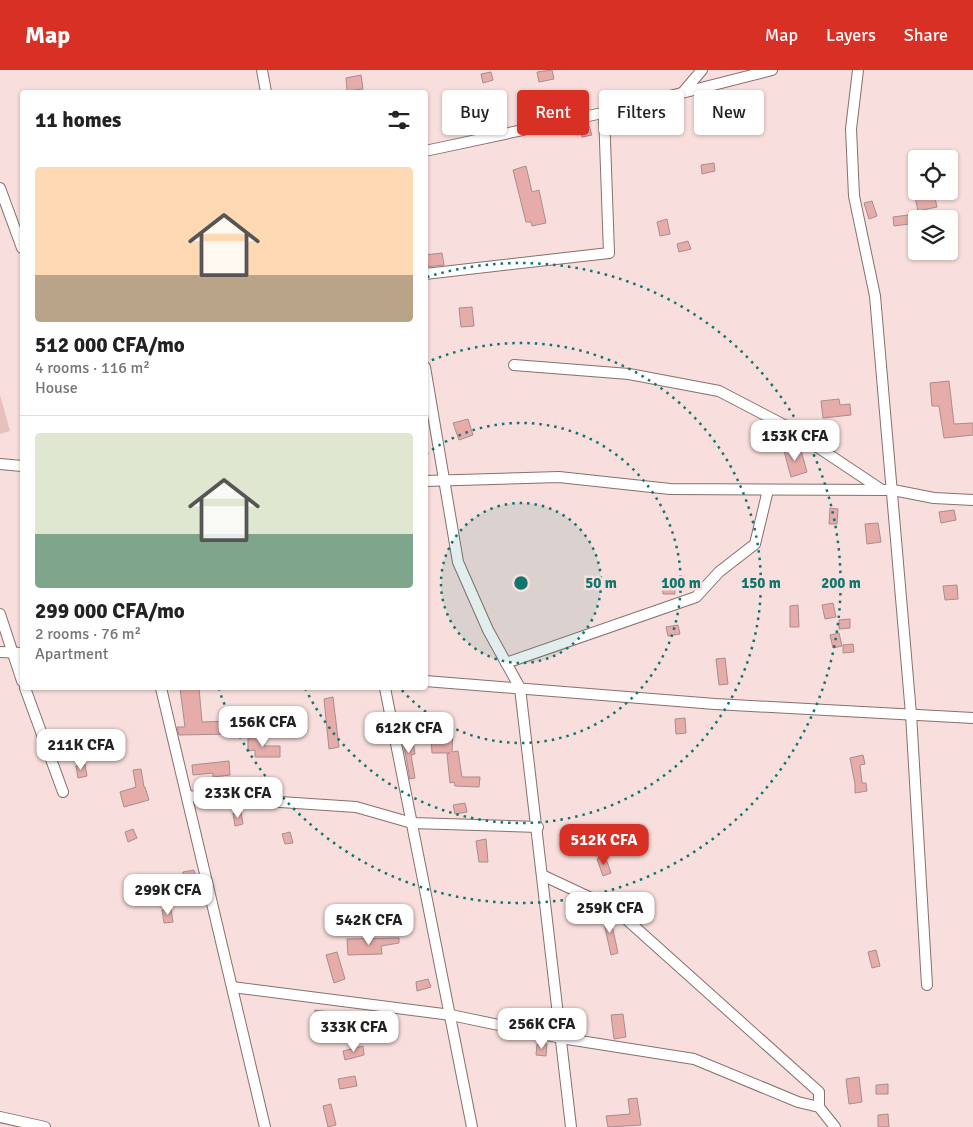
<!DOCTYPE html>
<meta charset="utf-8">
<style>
body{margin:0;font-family:Signika,sans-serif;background:#f6f6f6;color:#222;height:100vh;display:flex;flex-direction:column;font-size:19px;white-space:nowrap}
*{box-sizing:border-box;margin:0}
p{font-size:16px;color:#767676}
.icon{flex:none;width:28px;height:28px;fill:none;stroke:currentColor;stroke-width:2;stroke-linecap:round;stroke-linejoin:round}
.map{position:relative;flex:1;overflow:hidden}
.sheet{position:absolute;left:20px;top:20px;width:408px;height:600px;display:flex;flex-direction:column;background:#fff;border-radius:5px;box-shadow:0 1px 4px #0004}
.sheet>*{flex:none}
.hud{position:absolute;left:442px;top:20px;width:455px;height:45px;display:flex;gap:10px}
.controls{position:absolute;left:908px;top:80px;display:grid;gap:10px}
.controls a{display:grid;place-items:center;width:50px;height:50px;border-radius:5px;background:#fff;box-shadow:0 1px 4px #0004;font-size:25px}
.price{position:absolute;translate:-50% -42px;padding:0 11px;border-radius:10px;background:#fff;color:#222;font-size:16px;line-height:32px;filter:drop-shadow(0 1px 2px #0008)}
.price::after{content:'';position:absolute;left:50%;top:30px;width:15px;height:11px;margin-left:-8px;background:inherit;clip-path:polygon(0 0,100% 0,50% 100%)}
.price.on{background:#d93025;color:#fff}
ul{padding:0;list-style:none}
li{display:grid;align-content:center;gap:10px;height:265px;padding:0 15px}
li+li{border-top:1px solid #e0e0e0}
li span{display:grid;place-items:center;height:155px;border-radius:5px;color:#555}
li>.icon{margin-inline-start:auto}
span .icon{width:90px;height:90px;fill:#fffc;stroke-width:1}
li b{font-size:21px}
h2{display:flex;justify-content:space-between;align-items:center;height:60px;padding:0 15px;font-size:21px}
.chip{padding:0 18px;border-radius:5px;background:#fff;box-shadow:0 1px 4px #0004;font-size:18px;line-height:45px}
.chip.on{background:#d93025;color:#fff}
header{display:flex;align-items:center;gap:30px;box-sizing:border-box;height:70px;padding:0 25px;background:#d93025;color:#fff}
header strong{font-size:24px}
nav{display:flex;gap:28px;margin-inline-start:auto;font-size:18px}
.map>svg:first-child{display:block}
.green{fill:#e7c0be}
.building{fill:#e6aca9;stroke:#a78e8d}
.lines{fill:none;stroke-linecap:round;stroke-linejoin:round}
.street-casing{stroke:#87706e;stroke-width:12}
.street{stroke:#fff;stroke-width:10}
.ring{fill:none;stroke:#0f766e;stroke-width:2.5;stroke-dasharray:2.5 5}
.centre{fill:#0f766e;stroke:#f8dedc;stroke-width:2.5}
.ring-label{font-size:15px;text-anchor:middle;font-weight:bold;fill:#0f766e;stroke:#f8dedc;stroke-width:5;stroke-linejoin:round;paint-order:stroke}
</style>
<header>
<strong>Map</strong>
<nav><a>Map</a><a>Layers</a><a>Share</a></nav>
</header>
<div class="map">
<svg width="973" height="1057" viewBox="0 0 973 1057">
<rect width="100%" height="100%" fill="#f8dedc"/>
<polygon class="green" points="0,325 10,361 0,364"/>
<g class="building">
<polygon points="552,0 554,9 539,12 537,2"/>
<polygon points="491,2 493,10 483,13 481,4"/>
<polygon points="361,5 363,19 347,21 346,8"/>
<polygon points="561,25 564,34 552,39 548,29"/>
<polygon points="654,41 656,49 640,53 638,45"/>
<polygon points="589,56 592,65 582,67 580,58"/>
<polygon points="714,93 715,101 702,104 701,95"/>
<polygon points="526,96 532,122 539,120 546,153 532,156 531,152 526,152 513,100"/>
<polygon points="934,123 937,137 918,141 915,127"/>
<polygon points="872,131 877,146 869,149 864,133"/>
<polygon points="916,144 916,153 894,156 893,147"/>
<polygon points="667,149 670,164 660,166 657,152"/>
<polygon points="688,171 691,179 679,182 677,174"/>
<polygon points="442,183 444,195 425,197 425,185"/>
<polygon points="472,237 474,256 461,257 459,238"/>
<polygon points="949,311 954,354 973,353 973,365 944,368 939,336 932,336 930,313"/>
<polygon points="839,329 840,335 850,334 851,345 823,348 821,331"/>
<polygon points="468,349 473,365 459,370 453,353"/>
<polygon points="800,377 807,402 791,407 784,381"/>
<polygon points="830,438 838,439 837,454 829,454"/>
<polygon points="954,440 956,450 941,453 939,442"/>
<polygon points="878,453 881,472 867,474 865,454"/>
<polygon points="662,508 674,508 675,524 663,524"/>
<polygon points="957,515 958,529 945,530 943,516"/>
<polygon points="833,533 836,547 825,549 822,535"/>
<polygon points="798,535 799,557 790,557 790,536"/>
<polygon points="850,549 850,558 839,559 839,550"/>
<polygon points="678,555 680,564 668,566 666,557"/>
<polygon points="839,563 842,576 833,578 830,565"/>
<polygon points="853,574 854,582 843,583 843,575"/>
<polygon points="725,588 728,614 719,615 716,589"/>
<polygon points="180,618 199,618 202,652 233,651 233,664 179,665 177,657 185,657"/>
<polygon points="333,627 339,677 329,679 324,629"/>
<polygon points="685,648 686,663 676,664 675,649"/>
<polygon points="425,657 453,658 452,682 458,681 462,707 480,707 479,717 455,716 454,712 450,713 447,684 450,683 432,683 431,666 425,665"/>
<polygon points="412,665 415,684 411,685 415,708 410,709 402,666"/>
<polygon points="264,667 264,676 280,676 280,687 255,687 255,680 248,681 248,668"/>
<polygon points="863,685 865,694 860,695 862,713 866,713 867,721 855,723 855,714 850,688"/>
<polygon points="229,691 230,705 213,707 213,703 193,705 192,695"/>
<polygon points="85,694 87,706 78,708 76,696"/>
<polygon points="141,699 144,717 145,717 149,730 124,737 120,722 136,717 133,700"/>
<polygon points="248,707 254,715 245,721 240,712"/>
<polygon points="465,733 467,742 455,744 453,735"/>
<polygon points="241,742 243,754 235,756 233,743"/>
<polygon points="133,759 137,768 128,772 125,762"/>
<polygon points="290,762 293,773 285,774 282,764"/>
<polygon points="486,769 488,792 479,792 476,771"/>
<polygon points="605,786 611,803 603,806 597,789"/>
<polygon points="194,800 199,820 185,822 183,802"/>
<polygon points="171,839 173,852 164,853 162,840"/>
<polygon points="605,843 610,846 618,883 611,885 602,844"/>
<polygon points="399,868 399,873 381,876 382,884 348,885 347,869"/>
<polygon points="876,880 880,896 872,898 868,882"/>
<polygon points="337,882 345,909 334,913 326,885"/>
<polygon points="428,909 431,917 417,921 416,912"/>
<polygon points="315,940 343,944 340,966 331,967 329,952 315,951"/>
<polygon points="623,944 626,967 614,969 611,945"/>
<polygon points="537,974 547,974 546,986 536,985"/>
<polygon points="363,976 364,985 345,990 343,981"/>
<polygon points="355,1006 357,1016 340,1019 338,1009"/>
<polygon points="859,1007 862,1032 849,1034 846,1009"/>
<polygon points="888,1014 888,1024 876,1024 876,1015"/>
<polygon points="637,1028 641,1055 608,1057 606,1046 630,1044 628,1029"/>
<polygon points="331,1034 336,1055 328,1057 323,1036"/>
<polygon points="888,1044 889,1057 878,1057 878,1045"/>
</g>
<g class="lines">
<defs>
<g id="street">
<polyline points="262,0 266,22"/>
<polyline points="858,0 851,59 854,126 875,226 911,644 927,915"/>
<polyline points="684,21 702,0"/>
<polyline points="425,81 607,42 772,0"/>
<polyline points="0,118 22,178"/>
<polyline points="425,204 609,183 604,43"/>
<polyline points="514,295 629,304 719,321 786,356 882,420"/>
<polyline points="425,297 458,492 488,560 520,618 571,1057"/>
<polyline points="0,394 22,396"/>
<polyline points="425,411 559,407 670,419 893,420 934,428 973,430"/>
<polyline points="0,544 22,611"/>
<polyline points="0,582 22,583"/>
<polyline points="506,593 696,527 719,502 755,474 768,420"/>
<polyline points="425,611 715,634 973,648"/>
<polyline points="25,618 63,722"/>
<polyline points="161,618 265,1057"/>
<polyline points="385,618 472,1057"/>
<polyline points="187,726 356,737 412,753 538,757"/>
<polyline points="544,806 606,835 626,849 819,1022 819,1037"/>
<polyline points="232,917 451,945 561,968 694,989 798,1032 819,1037 835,1057"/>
<polyline points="0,1047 45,1057"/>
</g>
</defs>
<use href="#street" class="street-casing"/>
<use href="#street" class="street"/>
</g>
<circle cx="521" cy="513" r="80" fill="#0f766e" fill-opacity=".12"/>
<g class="ring">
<circle cx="521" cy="513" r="80"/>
<path d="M426 384A160 160 0 1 1 400 618"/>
<path d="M425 293A240 240 0 1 1 305 618"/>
<path d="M427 207A320 320 0 1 1 219 620"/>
</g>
<circle cx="521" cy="513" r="8" class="centre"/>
<g class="ring-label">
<text x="601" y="518">50 m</text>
<text x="681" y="518">100 m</text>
<text x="761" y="518">150 m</text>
<text x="841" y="518">200 m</text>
</g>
</svg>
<div class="controls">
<a><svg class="icon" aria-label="locate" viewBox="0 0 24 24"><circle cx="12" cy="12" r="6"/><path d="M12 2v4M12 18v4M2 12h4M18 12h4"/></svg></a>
<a><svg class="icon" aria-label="layers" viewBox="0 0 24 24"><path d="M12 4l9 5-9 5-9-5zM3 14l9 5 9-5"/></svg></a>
</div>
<b class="price" style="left:795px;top:392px">153K CFA</b>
<b class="price" style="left:263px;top:678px">156K CFA</b>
<b class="price" style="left:409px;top:684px">612K CFA</b>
<b class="price" style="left:81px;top:701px">211K CFA</b>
<b class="price" style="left:238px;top:749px">233K CFA</b>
<b class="price on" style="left:604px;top:796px">512K CFA</b>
<b class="price" style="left:168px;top:846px">299K CFA</b>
<b class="price" style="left:610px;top:864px">259K CFA</b>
<b class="price" style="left:369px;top:876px">542K CFA</b>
<b class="price" style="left:542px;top:980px">256K CFA</b>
<b class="price" style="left:354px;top:983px">333K CFA</b>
<div class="hud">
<a class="chip">Buy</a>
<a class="chip on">Rent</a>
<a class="chip">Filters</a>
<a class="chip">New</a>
</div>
<section class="sheet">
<h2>11 homes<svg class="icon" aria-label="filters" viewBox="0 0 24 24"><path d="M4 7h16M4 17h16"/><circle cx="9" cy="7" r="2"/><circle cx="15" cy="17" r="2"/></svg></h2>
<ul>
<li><span style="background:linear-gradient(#ffd9b3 70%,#b9a48a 0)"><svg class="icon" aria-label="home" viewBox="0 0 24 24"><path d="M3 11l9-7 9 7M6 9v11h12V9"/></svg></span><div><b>512 000 CFA/mo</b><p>4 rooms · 116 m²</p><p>House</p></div></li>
<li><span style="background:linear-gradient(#dfe7d0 65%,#7fa58c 0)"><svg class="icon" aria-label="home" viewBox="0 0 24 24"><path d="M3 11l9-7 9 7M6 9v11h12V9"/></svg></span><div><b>299 000 CFA/mo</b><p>2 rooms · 76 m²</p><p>Apartment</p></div></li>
</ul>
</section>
</div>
